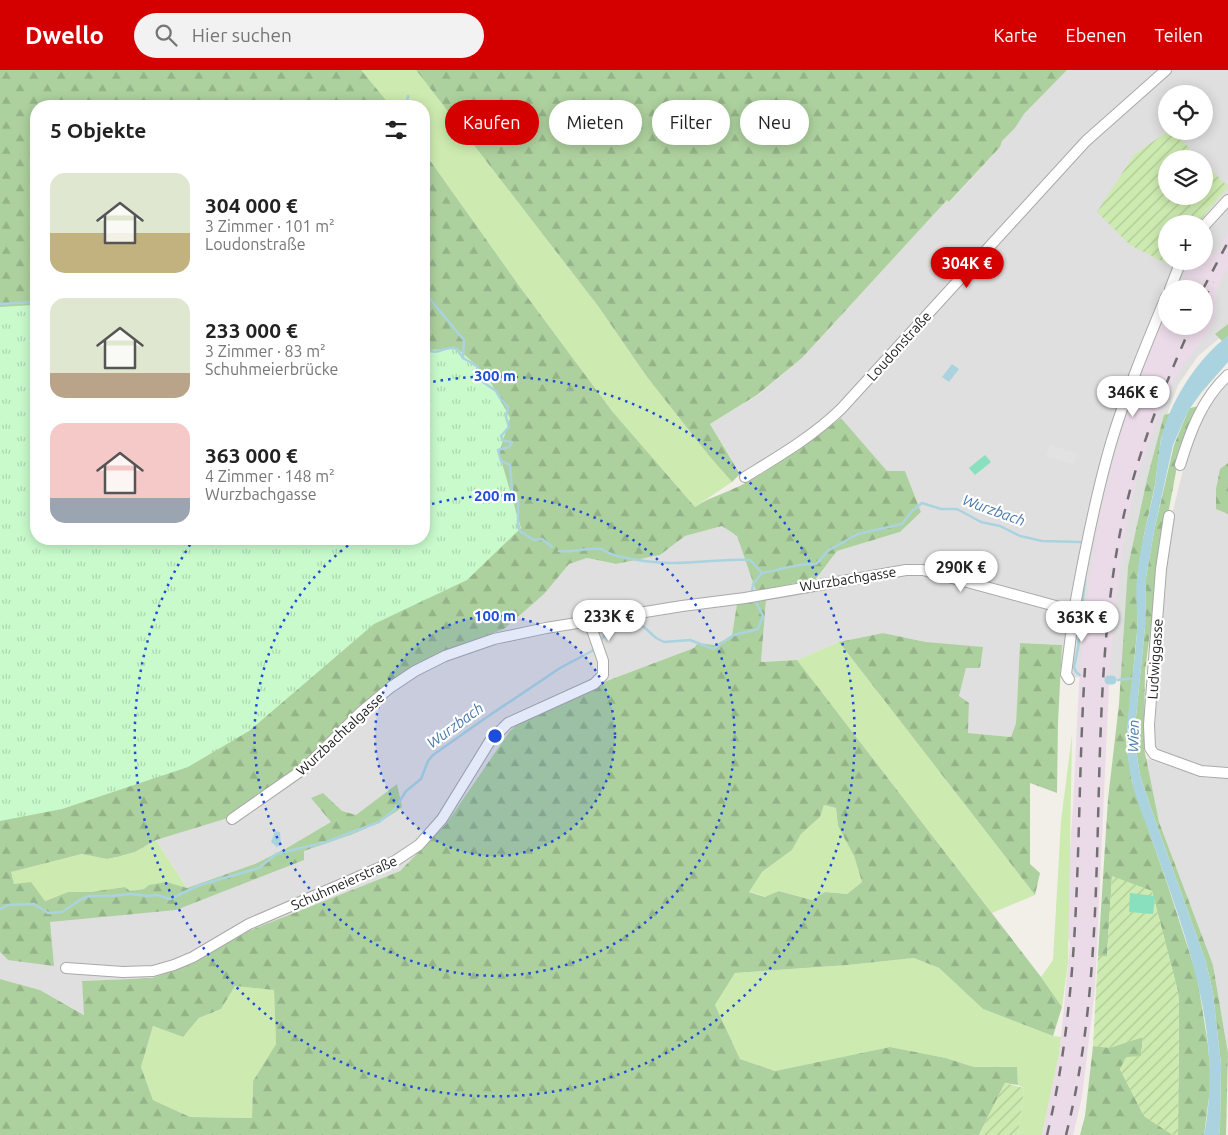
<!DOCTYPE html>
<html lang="de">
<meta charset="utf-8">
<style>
body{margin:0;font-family:Ubuntu,sans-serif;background:#f2f2f2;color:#222;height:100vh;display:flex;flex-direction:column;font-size:19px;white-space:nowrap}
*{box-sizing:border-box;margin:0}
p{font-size:16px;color:#767676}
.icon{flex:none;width:28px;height:28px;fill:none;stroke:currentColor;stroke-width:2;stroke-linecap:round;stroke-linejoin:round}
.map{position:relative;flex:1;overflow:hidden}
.panel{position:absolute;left:30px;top:30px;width:400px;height:445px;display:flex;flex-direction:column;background:#fff;border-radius:20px;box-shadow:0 2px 12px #0003}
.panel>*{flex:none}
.guide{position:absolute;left:445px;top:30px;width:475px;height:45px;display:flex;gap:10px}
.controls{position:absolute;left:1158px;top:15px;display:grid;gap:10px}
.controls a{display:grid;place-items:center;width:55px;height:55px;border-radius:50%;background:#fff;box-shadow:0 2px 12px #0003;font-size:25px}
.price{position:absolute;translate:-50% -42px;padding:0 11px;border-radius:18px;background:#fff;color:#222;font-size:16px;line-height:32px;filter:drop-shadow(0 1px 2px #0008)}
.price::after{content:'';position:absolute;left:50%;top:30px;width:15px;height:11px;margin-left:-8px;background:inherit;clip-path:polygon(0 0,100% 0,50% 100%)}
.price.on{background:#d40000;color:#fff}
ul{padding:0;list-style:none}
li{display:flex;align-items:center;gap:15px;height:125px;padding:0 20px}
li span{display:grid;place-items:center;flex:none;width:140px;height:100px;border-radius:15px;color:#555}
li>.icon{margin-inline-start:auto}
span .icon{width:60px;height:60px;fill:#fffc;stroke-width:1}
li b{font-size:21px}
h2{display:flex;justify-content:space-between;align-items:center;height:60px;padding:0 20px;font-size:21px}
.tag{padding:0 18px;border-radius:22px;background:#fff;box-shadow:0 2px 12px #0003;font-size:18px;line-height:45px}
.tag.on{background:#d40000;color:#fff}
header{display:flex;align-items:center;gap:30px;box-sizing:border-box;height:70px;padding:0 25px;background:#d40000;color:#fff}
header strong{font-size:24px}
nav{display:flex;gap:28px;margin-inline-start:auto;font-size:18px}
.search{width:350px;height:45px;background:#f2f2f2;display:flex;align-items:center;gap:12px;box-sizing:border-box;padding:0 18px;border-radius:28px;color:#767676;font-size:19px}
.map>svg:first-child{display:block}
.residential{fill:#e0dfdf;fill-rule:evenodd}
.railway{fill:#ebdbe8}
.grass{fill:#cdebb0}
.forest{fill:url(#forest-firs);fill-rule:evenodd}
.park{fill:url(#park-tufts)}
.garden{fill:url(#garden-furrows)}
.pitch{fill:#88e0be}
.parking{fill:#e2e2e2}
.water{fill:#aad3df}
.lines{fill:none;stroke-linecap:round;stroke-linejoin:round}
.stream{stroke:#aad3df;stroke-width:2.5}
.canal{stroke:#aad3df;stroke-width:9}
.minor-casing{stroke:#a9a9a9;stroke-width:12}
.minor{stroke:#fff;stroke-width:10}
.rail{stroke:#707070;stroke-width:2.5;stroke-dasharray:10 10;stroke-linecap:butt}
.ring{fill:none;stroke:#1d4ed8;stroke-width:2.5;stroke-dasharray:2.5 5}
.labels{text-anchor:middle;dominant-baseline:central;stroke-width:4.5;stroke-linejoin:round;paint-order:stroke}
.street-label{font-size:14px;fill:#222;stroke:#fff}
.water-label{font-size:15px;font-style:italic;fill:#4a7aab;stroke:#fff}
.centre{fill:#1d4ed8;stroke:#fff;stroke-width:2.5}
.ring-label{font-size:15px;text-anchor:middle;font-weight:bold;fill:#1d4ed8;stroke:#fff;stroke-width:4.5;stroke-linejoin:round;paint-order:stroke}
</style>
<header>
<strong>Dwello</strong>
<div class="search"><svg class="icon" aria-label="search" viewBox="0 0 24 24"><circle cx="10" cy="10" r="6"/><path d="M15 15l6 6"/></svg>Hier suchen</div>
<nav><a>Karte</a><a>Ebenen</a><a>Teilen</a></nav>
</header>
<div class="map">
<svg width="1228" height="1065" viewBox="0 0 1228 1065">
<defs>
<pattern id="forest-firs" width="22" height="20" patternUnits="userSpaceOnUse" patternTransform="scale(1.25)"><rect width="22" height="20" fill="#add19e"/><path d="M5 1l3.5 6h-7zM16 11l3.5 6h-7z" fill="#95b388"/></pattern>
<pattern id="park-tufts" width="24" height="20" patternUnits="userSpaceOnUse" patternTransform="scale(1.25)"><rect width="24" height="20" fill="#c8facc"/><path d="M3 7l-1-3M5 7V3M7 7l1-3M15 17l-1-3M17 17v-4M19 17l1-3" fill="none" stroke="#acd6af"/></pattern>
<pattern id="garden-furrows" width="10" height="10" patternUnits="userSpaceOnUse" patternTransform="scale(1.25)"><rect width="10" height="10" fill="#cdebb0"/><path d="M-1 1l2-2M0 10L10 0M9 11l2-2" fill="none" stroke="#b0c997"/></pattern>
</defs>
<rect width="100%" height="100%" fill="#f2efe9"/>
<g class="residential">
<path d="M1067,0H1228V261L1198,286L1178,315L1165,350L1147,409L1128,496L1122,610L1060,606L1062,575L1020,573L1016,653L1011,667L968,663L969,634L959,626L966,598L926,572L883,563L839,572L797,590L761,592L766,530L737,534L732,565L714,575L698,573L695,578L604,612L509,662L446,754L400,801L241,864L193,893L152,908L82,911L85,945L40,920L0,909V882L8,890L50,852L187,818L156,770L367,634L430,588L504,559L569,494L587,488L616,494L660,485L685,466L722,456L737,466L756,520L816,510L837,481L900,462L921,442L905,401H887L841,349L813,370L746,413L710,354L758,325L802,288L947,130L950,132L1000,77L1002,71L1015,58L1024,44ZM1166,24H1204V61H1166ZM1166,89H1204V126H1166ZM1166,154H1204V191H1166ZM1166,219H1204V256H1166Z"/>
<polygon points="1228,308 1228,697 1214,698 1187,692 1160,683 1154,674 1164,500 1171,449 1192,363 1210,332"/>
<polygon points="1145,688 1207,708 1228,708 1228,983 1213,895 1159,752"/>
</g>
<polygon class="railway" points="1228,164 1228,198 1216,220 1218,224 1213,233 1218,236 1209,262 1184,294 1165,327 1138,405 1125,463 1115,535 1110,594 1095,919 1082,1027 1073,1065 1042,1065 1059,984 1063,948 1070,873 1066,863 1068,807 1073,736 1079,614 1090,504 1104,426 1130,332 1166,241 1166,256 1204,256 1204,219 1177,219 1191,191 1204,191 1204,179 1215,185"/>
<g class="grass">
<polygon points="361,0 416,0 598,236 647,307 710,387 732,412 695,437 612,341 520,217 424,82 424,36 391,36"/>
<polygon points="839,572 1035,825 992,843 797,590"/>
<polygon points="1072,665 1068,893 1062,937 1041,907 1053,890 1061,751"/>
<polygon points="824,735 836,738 838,756 854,786 862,812 847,824 825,822 812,830 780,821 766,827 748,821 762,802 792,780 801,764 820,747"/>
<polygon points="156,770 187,818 167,812 144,819 130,821 125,817 90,822 68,822 44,831 14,814 10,802 83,784 107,789 117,787 135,782"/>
<polygon points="914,888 939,898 983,939 1053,966 1061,967 1059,984 1042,1065 1018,1065 1024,1018 1018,1015 1017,997 974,997 946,988 890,977 775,1001 740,989 715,935 735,903 848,895"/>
<polygon points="235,916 274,920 276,974 253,1011 252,1048 190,1047 153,1030 141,997 153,956 183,967 199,948 221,939"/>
</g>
<g class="forest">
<path d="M0,0H361L391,36H36V469H424V82L520,217L612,341L695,437C711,426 730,422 747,412C780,394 811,371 841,348L887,401H905L921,442L900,462L837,481L816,509L756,521L737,466L722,456L685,466L660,485L616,494L587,488L569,494L544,524L504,559L430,588L367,634L299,702L231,747L156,770L135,782L117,787L107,789L82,784L11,802L14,814L31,812L45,831L68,822H90L125,817L130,821L144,819L149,815L167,812L187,818L255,794L287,778L331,752L311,728L323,723L342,741L356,745L397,714L402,737C373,760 338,769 304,781V790L176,840L50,852L54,896L8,890L0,882Z"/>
<polygon points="416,0 1067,0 1024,44 1015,58 1002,71 1000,77 949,132 947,130 802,288 757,325 710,354 740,404 732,412 710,387 647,307 598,236"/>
<polygon points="1228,254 1228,266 1222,271 1215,264"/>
<polygon points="1199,336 1181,375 1160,487 1145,601 1144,678 1159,752 1213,895 1228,983 1226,1065 1219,1065 1220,1056 1221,995 1213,923 1206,892 1153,744 1140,705 1134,667 1145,557 1146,508 1154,461 1174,375 1188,341 1190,338"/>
<polygon points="1171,343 1161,368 1155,415 1144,465 1137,508 1137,562 1126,673 1132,712 1168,816 1197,906 1208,975 1211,1012 1204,1065 1178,1065 1179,935 1178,922 1152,821 1112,807 1107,886 1098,886 1108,729 1119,634 1128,496 1147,409 1164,345"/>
<polygon points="1228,393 1228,444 1216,439 1216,419 1220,399"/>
<path d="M766,530L761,592L797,590L1041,907L1062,937L1053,966L983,939L939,898L914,888L848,895L735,903L715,935L740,989L775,1001L890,977L946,988L974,997H1017L1018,1015L1005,1013L979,1065H0V909L40,920L84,945L82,911L152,908L193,893L241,864L400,801L446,754L509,662L521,651L582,622L604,612L694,578L698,573L715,575L732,565L737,534ZM824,735L836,738L838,756L854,786L862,812L847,824L825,822L812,830L779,821L765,827L749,822L762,802L792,780L801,764L820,747ZM235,916L274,920L276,974L253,1011L252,1048L190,1047L153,1030L141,997L153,956L183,967L199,948L221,939Z"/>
<polygon points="883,563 926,572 983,577 980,598 966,598 959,626 969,633 968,663 1011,667 1016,653 1020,573 1062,575 1058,652 1057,723 1030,713 1030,794 1040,803 1035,825 839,572"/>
<polygon points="1143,967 1141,986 1120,999 1144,1046 1173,1065 1080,1065 1085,1046 1093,976 1110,977"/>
</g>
<polygon class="park" points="36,232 36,469 424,469 424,280 458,279 476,295 477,310 490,311 510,348 499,383 521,458 467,510 374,554 249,661 188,697 62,739 0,751 0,237 32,235"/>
<g class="garden">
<polygon points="1168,61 1173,61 1200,89 1166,89 1166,126 1204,126 1204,92 1228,117 1197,154 1166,154 1166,191 1174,191 1172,196 1130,175 1097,142 1134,85"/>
<polygon points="1112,806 1152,821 1178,922 1179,935 1178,1065 1173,1065 1144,1046 1120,999 1126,987 1141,986 1143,967 1110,978 1093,976 1098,886 1107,886"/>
<polygon points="1005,1013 1024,1018 1018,1065 979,1065"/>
</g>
<g class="pitch">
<polygon points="985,385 991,392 975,405 969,398"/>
<polygon points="1130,823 1155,826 1153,844 1129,842"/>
</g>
<polygon class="parking" points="1050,375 1077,383 1074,394 1046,387"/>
<g class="water">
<path d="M1228,266V292L1201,323L1188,341L1173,375L1154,461L1146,508L1145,557L1134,667L1140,705L1153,744L1206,892L1213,923L1221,995L1220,1056L1219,1065H1204C1223,969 1190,877 1158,787C1150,762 1138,737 1132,712C1120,662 1134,612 1137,561C1138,543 1135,525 1137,507C1140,476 1149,446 1155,416C1157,401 1158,386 1161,370C1168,335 1198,287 1228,266Z"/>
<polygon points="952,294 959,299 949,312 942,307"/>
<polygon points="275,761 280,762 281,775 277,777 271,772"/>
</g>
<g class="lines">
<g class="stream">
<polyline points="406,36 408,26"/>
<polyline points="424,222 464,270 463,288"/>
<polyline points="0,234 36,232"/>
<path d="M424,279C441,287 443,274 457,279L463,288L477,296L483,312L496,321L500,328L508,337L506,347L509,357L501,366L504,371L512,372L509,377L498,380L501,391L510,395L512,421L518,431V457L521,462L534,470L542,469L552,477"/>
<path d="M559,481C573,483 587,477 601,479C605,480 607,483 611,484C629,490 650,492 669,493C696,494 723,488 750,490L762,503"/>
<path d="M752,522L753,514L762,503C781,500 796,493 816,494L829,480L858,464L902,454L912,441L922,433L941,439H957L981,452L1000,456L1020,466L1042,471L1080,472"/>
<polyline points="600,572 608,559 632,554 638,554 644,557 656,568 664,572 690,570 713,579 734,565 758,559 763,546 756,532"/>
<polyline points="1080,605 1076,602 1074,597 1078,578 1085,509"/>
<polyline points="1118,610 1134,608"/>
<polyline points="0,839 8,835 34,834 48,843 62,842 80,830 89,826 110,826 132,824 148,826 157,825 170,829 200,815 259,798 276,784 326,772 379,752 394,740 406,721 421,709 428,691 433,685 484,649 560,598 592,581 595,578"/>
</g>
<polyline class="canal" points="1109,610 1112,610"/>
<defs>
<g id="minor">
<polyline points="1204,156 1228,130"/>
<polyline points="1170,219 1181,191"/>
<path d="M1180,395C1190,362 1202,329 1228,305"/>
<path d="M745,407C779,386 812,367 841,339L1086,71L1166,0"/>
<polyline points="1169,446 1161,499 1149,655 1150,678 1154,684 1201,701 1228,703"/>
<polyline points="1069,609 1066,604 1074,541"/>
<path d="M232,749L305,698L361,642L391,617L415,601L445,586L494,569L546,558L682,536L745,528L906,500H923L1074,541C1084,485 1095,428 1111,373C1126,323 1146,275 1166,227"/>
<polyline points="66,898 123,902 153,901 174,895 193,887 249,854 395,791 419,775 442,749 490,671 508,653 594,614 603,605 603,591 589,551"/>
</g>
</defs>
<use href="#minor" class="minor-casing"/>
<use href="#minor" class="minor"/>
<g class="rail">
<polyline points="1203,219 1228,172"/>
<polyline points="1204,230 1213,212"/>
<path d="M1047,1065C1084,913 1075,753 1085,598"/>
<path d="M1066,1065C1113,878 1086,682 1115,492C1127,410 1157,332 1191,256"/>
</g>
</g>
<circle cx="495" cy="666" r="120" fill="#1d4ed8" fill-opacity=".12"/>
<g class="ring">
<circle cx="495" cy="666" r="120"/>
<path d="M425 436A240 240 0 1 1 357 469"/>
<path d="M426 313A360 360 0 1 1 193 470"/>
</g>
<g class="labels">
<g class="street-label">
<text transform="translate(899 276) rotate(-48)">Loudonstraße</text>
<text transform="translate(848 509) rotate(-9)">Wurzbachgasse</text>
<text transform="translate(1155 589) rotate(-86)">Ludwiggasse</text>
<text transform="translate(340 664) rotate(-43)">Wurzbachtalgasse</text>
<text transform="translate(344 813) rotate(-24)">Schuhmeierstraße</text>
</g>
<g class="water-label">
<text transform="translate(994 440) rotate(20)">Wurzbach</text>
<text transform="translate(455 655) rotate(-36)">Wurzbach</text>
<text transform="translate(1133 666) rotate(-89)">Wien</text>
</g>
</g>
<circle cx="495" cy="666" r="8" class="centre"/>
<g class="ring-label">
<text x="495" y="311">300 m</text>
<text x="495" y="431">200 m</text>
<text x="495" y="551">100 m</text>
</g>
</svg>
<div class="controls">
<a><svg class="icon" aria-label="locate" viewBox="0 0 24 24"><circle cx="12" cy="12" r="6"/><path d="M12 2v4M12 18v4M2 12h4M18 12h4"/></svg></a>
<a><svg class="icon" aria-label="layers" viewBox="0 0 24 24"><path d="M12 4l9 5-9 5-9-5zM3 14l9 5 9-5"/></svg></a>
<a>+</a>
<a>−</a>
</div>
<b class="price on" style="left:967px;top:219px">304K €</b>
<b class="price" style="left:1133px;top:348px">346K €</b>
<b class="price" style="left:961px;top:523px">290K €</b>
<b class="price" style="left:609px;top:572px">233K €</b>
<b class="price" style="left:1082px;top:573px">363K €</b>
<div class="guide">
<a class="tag on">Kaufen</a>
<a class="tag">Mieten</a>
<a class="tag">Filter</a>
<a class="tag">Neu</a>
</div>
<section class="panel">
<h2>5 Objekte<svg class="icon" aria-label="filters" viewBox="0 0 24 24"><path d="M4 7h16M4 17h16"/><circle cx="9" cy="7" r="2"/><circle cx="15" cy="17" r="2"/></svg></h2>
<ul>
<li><span style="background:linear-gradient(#dfe7d0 60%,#c2b280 0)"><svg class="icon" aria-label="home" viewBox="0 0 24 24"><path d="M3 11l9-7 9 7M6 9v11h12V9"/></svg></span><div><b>304 000 €</b><p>3 Zimmer · 101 m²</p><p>Loudonstraße</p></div></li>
<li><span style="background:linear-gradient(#dfe7d0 75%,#b9a48a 0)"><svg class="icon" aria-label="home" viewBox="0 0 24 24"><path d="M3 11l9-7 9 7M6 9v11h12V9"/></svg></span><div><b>233 000 €</b><p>3 Zimmer · 83 m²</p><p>Schuhmeierbrücke</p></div></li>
<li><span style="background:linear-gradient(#f6c9c9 75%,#9aa5b1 0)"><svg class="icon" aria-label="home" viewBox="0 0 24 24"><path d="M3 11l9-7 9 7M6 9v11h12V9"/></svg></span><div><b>363 000 €</b><p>4 Zimmer · 148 m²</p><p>Wurzbachgasse</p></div></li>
</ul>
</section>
</div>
